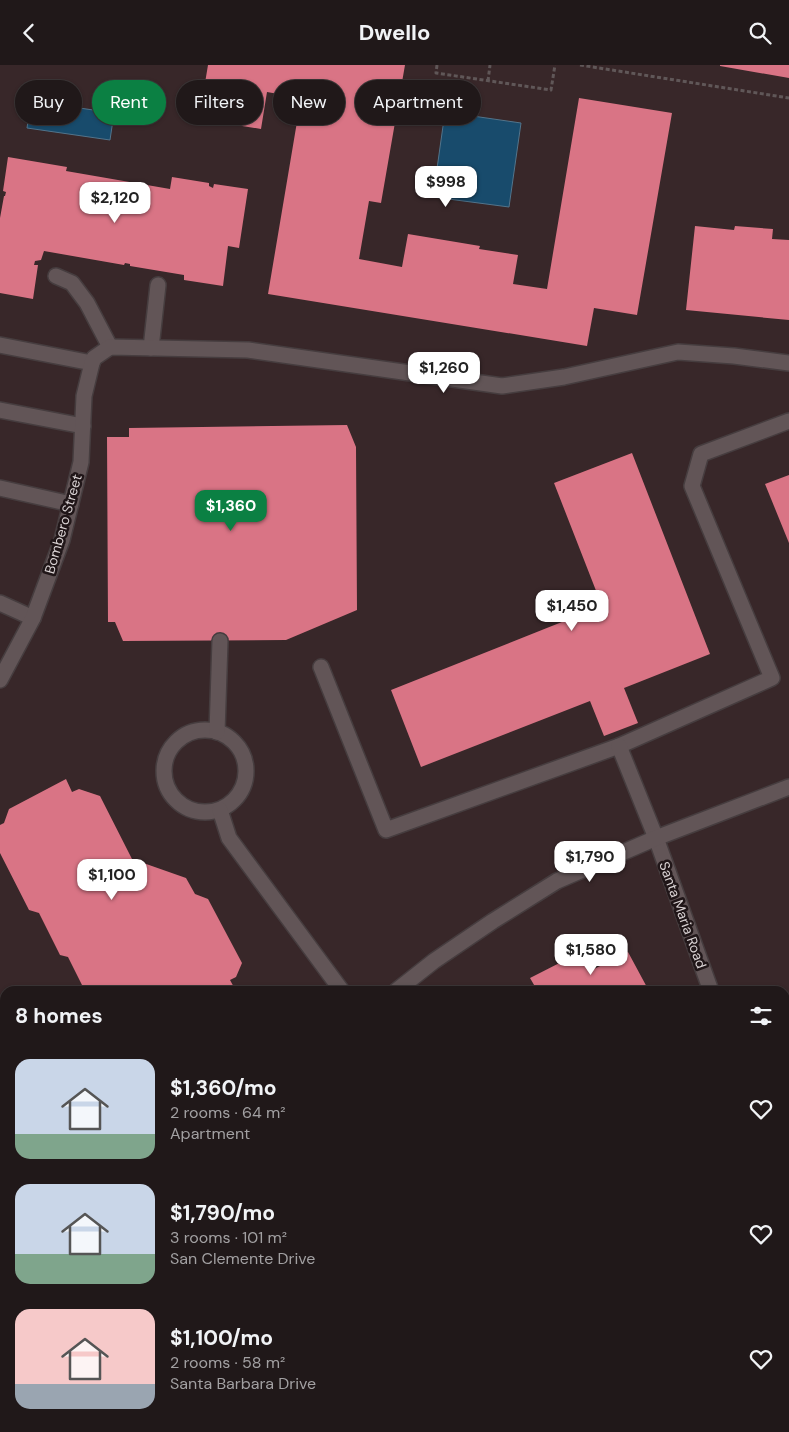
<!DOCTYPE html>
<meta charset="utf-8">
<style>
body{margin:0;font-family:"DM Sans",sans-serif;background:#282122;color:#f1f3f6;height:100vh;display:flex;flex-direction:column;font-size:19px;white-space:nowrap}
*{box-sizing:border-box;margin:0}
p{font-size:16px;color:#a2a0a2}
.icon{flex:none;width:28px;height:28px;fill:none;stroke:currentColor;stroke-width:2;stroke-linecap:round;stroke-linejoin:round}
.map{position:relative;flex:1;overflow:hidden}
.side{position:absolute;left:0px;top:921px;width:790px;height:446px;display:flex;flex-direction:column;background:#201819;border-radius:15px 15px 0 0;box-shadow:0 1px 4px #0004,0 0 0 1px #3d3738}
.side>*{flex:none}
.top-card{position:absolute;left:15px;top:15px;width:500px;height:45px;display:flex;gap:10px}
.price{position:absolute;translate:-50% -42px;padding:0 11px;border-radius:10px;background:#fff;color:#222;font-size:16px;line-height:32px;filter:drop-shadow(0 1px 2px #0008)}
.price::after{content:'';position:absolute;left:50%;top:30px;width:15px;height:11px;margin-left:-8px;background:inherit;clip-path:polygon(0 0,100% 0,50% 100%)}
.price.on{background:#0b8043;color:#fff}
ul{padding:0;list-style:none}
li{display:flex;align-items:center;gap:15px;height:125px;padding:0 15px}
li span{display:grid;place-items:center;flex:none;width:140px;height:100px;border-radius:15px;color:#555}
li>.icon{margin-inline-start:auto}
span .icon{width:60px;height:60px;fill:#fffc;stroke-width:1}
li b{font-size:21px}
h2{display:flex;justify-content:space-between;align-items:center;height:60px;padding:0 15px;font-size:21px}
.pill{padding:0 18px;border-radius:22px;background:#201819;box-shadow:0 1px 4px #0004,0 0 0 1px #3d3738;font-size:18px;line-height:45px}
.pill.on{background:#0b8043;color:#fff}
header{display:flex;justify-content:space-between;align-items:center;height:65px;padding:0 15px;background:#201819;font-size:22px;font-weight:700}
.map>svg:first-child{display:block}
.built{fill:#382729}
.green{fill:#6a2d39}
.water{fill:#184b6c;stroke:#52748b}
.building{fill:#d97485}
.lines{fill:none;stroke-linecap:round;stroke-linejoin:round}
.minor-casing{stroke:#463d3f;stroke-width:18}
.major-casing{stroke:#463d3f;stroke-width:18}
.path{stroke:#605758;stroke-width:3;stroke-dasharray:4 2.5;stroke-linecap:butt}
.minor{stroke:#625557;stroke-width:15}
.major{stroke:#4a84ad;stroke-width:15}
.labels{text-anchor:middle;dominant-baseline:central;stroke-width:5;stroke-linejoin:round;paint-order:stroke}
.street-label{font-size:14px;fill:#d9d2d3;stroke:#201618}
</style>
<header><svg class="icon" aria-label="back" viewBox="0 0 24 24"><path d="M15 5l-7 7 7 7"/></svg>Dwello<svg class="icon" aria-label="search" viewBox="0 0 24 24"><circle cx="10" cy="10" r="6"/><path d="M15 15l6 6"/></svg></header>
<div class="map">
<svg width="789" height="1367" viewBox="0 0 789 1367">
<rect width="100%" height="100%" fill="#2a2021"/>
<polygon class="built" points="0,0 789,0 789,1367 79,1367 77,1363 785,1362 785,926 5,926 5,1186 0,1174"/>
<polygon class="green" points="0,1174 5,1186 5,1362 77,1363 79,1367 0,1367"/>
<g class="water">
<polygon points="31,36 114,48 110,75 27,63"/>
<polygon points="445,47 521,58 509,142 433,132"/>
</g>
<g class="building">
<polygon points="208,0 405,0 381,138 369,136 359,194 402,202 408,169 480,181 479,184 518,190 513,219 547,224 579,33 672,48 637,250 594,243 587,281 268,229 301,33 267,27 261,64 199,54"/>
<polygon points="720,0 789,0 789,13 720,1"/>
<polygon points="8,92 67,102 66,106 170,124 172,112 209,118 209,121 213,123 214,119 248,124 239,183 228,181 223,221 184,215 184,210 130,201 130,199 125,198 124,200 44,186 41,195 35,196 34,200 38,200 33,234 0,228 0,153 4,131 5,131 6,127 3,126"/>
<polygon points="695,161 734,165 735,161 773,164 772,174 789,175 789,255 686,245"/>
<polygon points="347,360 356,382 357,545 286,575 123,576 115,557 108,557 107,372 129,372 129,363"/>
<polygon points="632,388 710,589 624,623 638,658 604,671 590,636 421,702 391,625 602,541 554,418"/>
<polygon points="789,410 789,478 765,419"/>
<polygon points="66,714 72,727 79,724 100,731 132,794 186,813 195,829 208,834 242,898 236,912 230,915 236,926 85,926 68,892 60,890 39,848 29,845 0,788 0,760 4,758 9,744"/>
<polygon points="585,885 594,904 628,887 649,926 534,926 537,925 530,913"/>
<polygon points="785,1215 789,1225 789,1319 785,1323"/>
<polygon points="267,1362 374,1362 365,1367 269,1367"/>
<polygon points="426,1362 492,1362 494,1367 428,1367"/>
<polygon points="620,1362 742,1362 737,1367 615,1367"/>
</g>
<g class="lines">
<defs>
<g id="minor">
<polyline points="56,211 72,218 87,238 110,282"/>
<polyline points="0,280 92,298"/>
<polyline points="151,283 158,220"/>
<polyline points="0,345 83,361"/>
<polyline points="0,423 71,439"/>
<polyline points="0,538 33,553"/>
<polyline points="321,602 386,765 619,681 772,613 692,421 701,389 789,356"/>
<polyline points="0,615 33,553 62,475 81,397 84,331 92,298 94,293 110,282 248,285 502,321 564,312 678,287 734,291 789,298"/>
<circle cx="205" cy="706" r="41"/>
<polyline points="217,667 220,576"/>
<polyline points="619,681 656,773 711,926"/>
<polyline points="220,745 229,773 342,926"/>
<polyline points="396,926 434,896 493,856 557,816 656,773 789,722"/>
<polyline points="785,1099 789,1107"/>
</g>
<g id="major">
<polyline points="0,1003 5,1013"/>
<polyline points="160,1362 162,1367"/>
</g>
</defs>
<use href="#minor" class="minor-casing"/>
<use href="#major" class="major-casing"/>
<g class="path">
<polyline points="437,0 436,8 551,25 555,0"/>
<polyline points="580,0 789,33"/>
<polyline points="488,16 490,0"/>
</g>
<use href="#minor" class="minor"/>
<use href="#major" class="major"/>
</g>
<g class="labels">
<g class="street-label">
<text transform="translate(63 459) rotate(-74)">Bombero Street</text>
<text transform="translate(683 850) rotate(70)">Santa Maria Road</text>
</g>
</g>
</svg>
<b class="price" style="left:446px;top:143px">$998</b>
<b class="price" style="left:115px;top:159px">$2,120</b>
<b class="price" style="left:444px;top:329px">$1,260</b>
<b class="price on" style="left:231px;top:467px">$1,360</b>
<b class="price" style="left:572px;top:567px">$1,450</b>
<b class="price" style="left:590px;top:818px">$1,790</b>
<b class="price" style="left:112px;top:836px">$1,100</b>
<b class="price" style="left:591px;top:911px">$1,580</b>
<div class="top-card">
<a class="pill">Buy</a>
<a class="pill on">Rent</a>
<a class="pill">Filters</a>
<a class="pill">New</a>
<a class="pill">Apartment</a>
</div>
<section class="side">
<h2>8 homes<svg class="icon" aria-label="filters" viewBox="0 0 24 24"><path d="M4 7h16M4 17h16"/><circle cx="9" cy="7" r="2"/><circle cx="15" cy="17" r="2"/></svg></h2>
<ul>
<li><span style="background:linear-gradient(#c9d6e8 75%,#7fa58c 0)"><svg class="icon" aria-label="home" viewBox="0 0 24 24"><path d="M3 11l9-7 9 7M6 9v11h12V9"/></svg></span><div><b>$1,360/mo</b><p>2 rooms · 64 m²</p><p>Apartment</p></div><svg class="icon" aria-label="heart" viewBox="0 0 24 24"><path d="M12 20l-8-8c-3-5 5-10 8-4 3-6 11-1 8 4z"/></svg></li>
<li><span style="background:linear-gradient(#c9d6e8 70%,#7fa58c 0)"><svg class="icon" aria-label="home" viewBox="0 0 24 24"><path d="M3 11l9-7 9 7M6 9v11h12V9"/></svg></span><div><b>$1,790/mo</b><p>3 rooms · 101 m²</p><p>San Clemente Drive</p></div><svg class="icon" aria-label="heart" viewBox="0 0 24 24"><path d="M12 20l-8-8c-3-5 5-10 8-4 3-6 11-1 8 4z"/></svg></li>
<li><span style="background:linear-gradient(#f6c9c9 75%,#9aa5b1 0)"><svg class="icon" aria-label="home" viewBox="0 0 24 24"><path d="M3 11l9-7 9 7M6 9v11h12V9"/></svg></span><div><b>$1,100/mo</b><p>2 rooms · 58 m²</p><p>Santa Barbara Drive</p></div><svg class="icon" aria-label="heart" viewBox="0 0 24 24"><path d="M12 20l-8-8c-3-5 5-10 8-4 3-6 11-1 8 4z"/></svg></li>
</ul>
</section>
</div>
